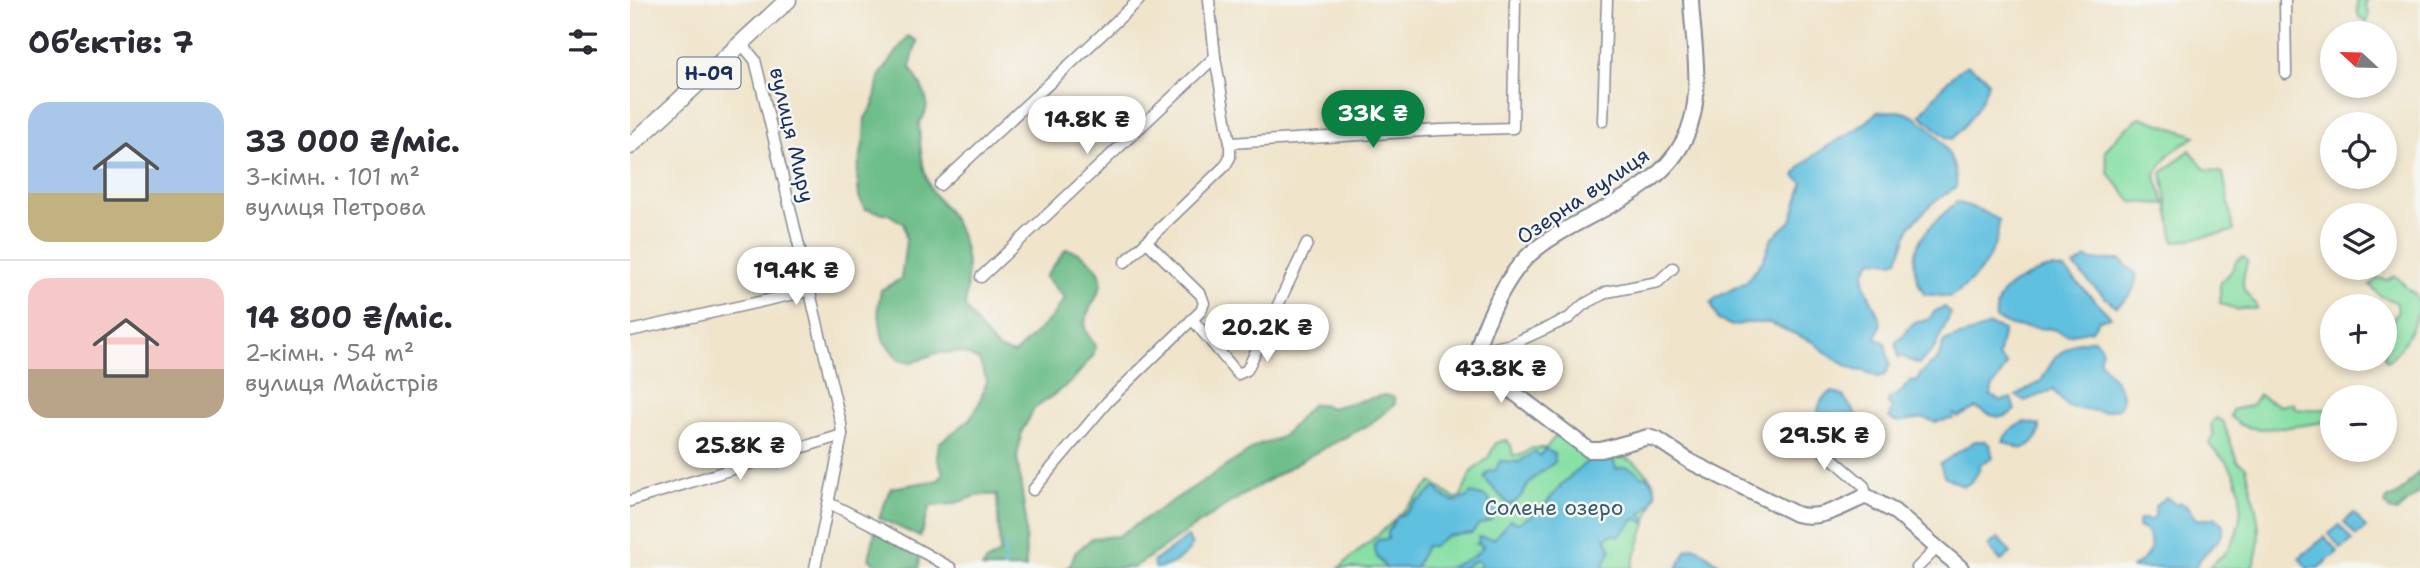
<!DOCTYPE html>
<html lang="uk">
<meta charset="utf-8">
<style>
body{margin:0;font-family:"Shantell Sans",sans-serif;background:#f7f7f7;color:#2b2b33;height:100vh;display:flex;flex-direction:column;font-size:26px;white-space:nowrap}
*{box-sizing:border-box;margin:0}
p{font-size:23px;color:#7c7c81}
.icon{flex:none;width:38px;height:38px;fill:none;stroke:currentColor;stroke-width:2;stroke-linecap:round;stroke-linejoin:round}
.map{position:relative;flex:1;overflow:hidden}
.panel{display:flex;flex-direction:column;background:#fff;width:630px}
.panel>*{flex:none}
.needle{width:46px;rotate:292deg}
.fabs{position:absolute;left:1690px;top:21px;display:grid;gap:14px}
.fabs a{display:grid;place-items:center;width:77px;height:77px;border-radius:50%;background:#fff;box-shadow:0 4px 10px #0003;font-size:35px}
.price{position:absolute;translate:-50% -60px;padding:0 16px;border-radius:24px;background:#fff;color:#222;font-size:23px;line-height:46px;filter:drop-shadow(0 2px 4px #0008)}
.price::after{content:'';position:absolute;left:50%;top:42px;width:21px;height:16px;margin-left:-10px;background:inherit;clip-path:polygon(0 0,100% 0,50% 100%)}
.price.current{background:#0b8043;color:#fff}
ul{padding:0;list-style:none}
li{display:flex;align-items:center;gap:21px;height:175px;padding:0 28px}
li+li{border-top:2px solid #e1e1e2}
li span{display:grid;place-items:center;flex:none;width:196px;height:140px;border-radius:21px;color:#555}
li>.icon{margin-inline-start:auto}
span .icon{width:84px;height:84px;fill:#fffc;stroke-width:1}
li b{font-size:30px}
h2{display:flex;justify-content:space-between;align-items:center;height:84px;padding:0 28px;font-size:30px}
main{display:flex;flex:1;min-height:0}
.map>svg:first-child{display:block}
.green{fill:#88e0a5;stroke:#528882;stroke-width:2}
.forest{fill:#6ebe8a;stroke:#447674;stroke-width:2}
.water{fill:#61c0df;stroke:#3e789e;stroke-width:2}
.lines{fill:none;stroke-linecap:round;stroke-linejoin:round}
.stream{stroke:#61c0df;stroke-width:2.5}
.street-casing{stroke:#868a94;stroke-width:13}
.secondary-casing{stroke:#868a94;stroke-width:18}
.primary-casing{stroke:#868a94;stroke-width:19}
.street{stroke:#fff;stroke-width:10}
.secondary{stroke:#fff;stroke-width:14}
.primary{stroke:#fff;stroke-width:16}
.labels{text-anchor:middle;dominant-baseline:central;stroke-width:5;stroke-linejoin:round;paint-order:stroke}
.shield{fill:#f6f6f2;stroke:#5d6b8a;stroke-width:2}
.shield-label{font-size:19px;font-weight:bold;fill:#1b2f5e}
.street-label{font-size:21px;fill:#1b2f5e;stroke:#f6f6f2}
.park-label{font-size:21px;fill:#365b70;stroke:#f6f6f2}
</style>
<main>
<section class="panel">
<h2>Об’єктів: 7<svg class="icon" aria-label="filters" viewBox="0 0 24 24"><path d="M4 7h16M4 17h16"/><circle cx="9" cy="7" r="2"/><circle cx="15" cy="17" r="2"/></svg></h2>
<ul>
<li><span style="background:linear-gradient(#a9c7e8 65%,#c2b280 0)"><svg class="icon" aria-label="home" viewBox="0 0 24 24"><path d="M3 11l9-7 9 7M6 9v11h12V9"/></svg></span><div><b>33 000 ₴/міс.</b><p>3-кімн. · 101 m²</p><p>вулиця Петрова</p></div></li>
<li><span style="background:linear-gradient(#f6c9c9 65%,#b9a48a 0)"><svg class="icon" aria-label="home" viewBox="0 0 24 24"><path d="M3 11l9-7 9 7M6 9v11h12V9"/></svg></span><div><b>14 800 ₴/міс.</b><p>2-кімн. · 54 m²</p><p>вулиця Майстрів</p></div></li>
</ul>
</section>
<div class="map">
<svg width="1790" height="568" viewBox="0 0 1790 568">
<rect width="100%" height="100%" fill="#f6f6f2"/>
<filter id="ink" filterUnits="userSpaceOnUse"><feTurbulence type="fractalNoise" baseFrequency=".0143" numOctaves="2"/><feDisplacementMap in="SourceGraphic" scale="14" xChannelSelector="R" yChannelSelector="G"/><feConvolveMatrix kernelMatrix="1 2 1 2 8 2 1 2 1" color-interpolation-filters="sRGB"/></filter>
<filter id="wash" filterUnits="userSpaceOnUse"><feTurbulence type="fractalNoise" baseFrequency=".00686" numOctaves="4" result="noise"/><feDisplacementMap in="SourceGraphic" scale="28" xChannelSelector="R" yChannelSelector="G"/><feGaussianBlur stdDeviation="1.57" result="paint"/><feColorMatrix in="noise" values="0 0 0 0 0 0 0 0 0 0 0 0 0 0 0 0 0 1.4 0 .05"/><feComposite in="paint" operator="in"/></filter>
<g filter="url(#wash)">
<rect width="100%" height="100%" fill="#f0e4ca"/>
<g class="green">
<polygon points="1727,0 1737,0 1735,7 1739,11 1737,23 1728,15"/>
<polygon points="1510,117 1566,136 1539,154 1525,174 1535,204 1502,202 1478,173 1475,151 1488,135"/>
<polygon points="1560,150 1575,169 1593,173 1604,231 1544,242 1532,173"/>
<path d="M1613,257L1617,260C1617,269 1610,279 1614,289C1617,296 1624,300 1627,308C1620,311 1615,307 1608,310L1590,303V282L1601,272L1607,260Z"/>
<path d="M1765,276C1772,280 1771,281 1776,287C1780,292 1786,292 1788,299C1790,321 1773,348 1758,361L1755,359V343L1763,330L1762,321L1768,310L1766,302L1750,296L1740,285L1748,278L1756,280Z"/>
<path d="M1629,395L1650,406L1663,403L1666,409C1678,411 1688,407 1700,410L1698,421C1677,425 1633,433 1613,426C1609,424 1604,419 1600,416L1602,410C1618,405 1619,411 1629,395Z"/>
<path d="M1586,418L1593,421L1607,461L1616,467C1624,503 1637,534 1622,568H1578C1583,562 1589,559 1594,554C1614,531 1616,492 1600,467C1594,457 1585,453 1579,444L1584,434C1580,427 1580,423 1586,418Z"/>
<path d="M928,433C938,441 947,451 959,456C966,458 974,457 981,456C1001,455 1015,469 1025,485L1022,506L1001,568H709L760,524L802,482L825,499L831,496L842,471L858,458L866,443L876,440L881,445L883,455H891L902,448H916Z"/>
</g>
<g class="forest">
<path d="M278,36L287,41L280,67C291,85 306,104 289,123C290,144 291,167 300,187C304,197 313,204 319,213C340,243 339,272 335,307L352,331L368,349L384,354L420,319L435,298L415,277L436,249C447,251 452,254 460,261C489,286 453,303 455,327C455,334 462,340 466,346L463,356L441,382L404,409L392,431L387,457L395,514L396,568H352L356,562L370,553L367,495H349L323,504L300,506L290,537L249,518L261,488L309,480L313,472L307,458L309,443L338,421L348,406L357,381L349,360L331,352L306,353L282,363L269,360L253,340L248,308L251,290L271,279L276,241L274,224L258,214L235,209L229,197L227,174L234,139L235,118L244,104L249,77Z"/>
<path d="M754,395L764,397L765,404L739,425L679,456L595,506L503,568H435L440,566L445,553L462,538L488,536L618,452C628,441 638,444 649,438C660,432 673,413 682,404H693L700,408Z"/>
<path d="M1790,471V492L1766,512L1759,510L1755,503L1758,498C1769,498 1780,479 1790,471Z"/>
<polygon points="245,531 290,556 289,568 252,568 239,559"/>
</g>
<g class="water">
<path d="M1337,65L1353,75L1358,82C1352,105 1339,122 1322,139L1317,138L1290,115C1305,97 1317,77 1337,65Z"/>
<path d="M1269,111C1299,117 1329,156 1326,187L1303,203L1280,226L1268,260L1262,262L1243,260C1221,279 1246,302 1251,323L1246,338L1255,343L1260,365L1255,375L1248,377L1234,371L1225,370L1203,358L1183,342L1140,323H1115L1102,326L1088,320L1081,303L1087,297L1116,282L1133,260L1142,238L1161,221L1173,183L1165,176C1174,152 1228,135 1247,112Z"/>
<path d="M1327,202L1350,210L1369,220C1368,253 1348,280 1320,297L1294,294C1269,250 1296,229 1327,202Z"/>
<path d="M1456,258L1461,260H1490L1506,274C1508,289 1497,299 1486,307L1462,285L1444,266Z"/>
<path d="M1422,268L1435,270L1481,317L1469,320L1462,330L1438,335L1422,329L1381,326L1366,319C1364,299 1375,287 1391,280C1402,275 1409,269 1422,268Z"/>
<path d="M1315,307L1321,313L1304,349L1289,364L1270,356L1269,359L1266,342C1275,337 1278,325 1287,321C1290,320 1294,321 1298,320L1305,311Z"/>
<path d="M1359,325L1374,330L1368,357L1377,365L1362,388L1361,396L1371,401L1381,398L1385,410C1371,423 1361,415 1346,408L1328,417L1324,414L1323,419L1305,422L1294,418L1267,422L1259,418L1262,407L1258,405V400L1272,391L1281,380L1287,382L1291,373L1308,359L1314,342C1330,334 1345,334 1359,325Z"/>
<path d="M1464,339L1470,345L1472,352L1469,358C1476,374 1501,390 1489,408L1473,412L1438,407L1423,390L1395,401L1386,396L1411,381L1425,357L1445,343Z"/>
<path d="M1203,392L1213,396L1227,416C1225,429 1214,437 1202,440C1183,431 1183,397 1203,392Z"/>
<path d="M1395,422L1410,425C1411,438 1402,445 1391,449L1373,441C1376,432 1386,425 1395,422Z"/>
<path d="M1345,441H1355L1360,445L1363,458L1351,464C1350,472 1341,485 1333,486L1314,476L1310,464Z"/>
<path d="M916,449L924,454L925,462C918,467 909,473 902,480C892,490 894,499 879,505L854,478L858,472L866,470L870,461L889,462L905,451L910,456Z"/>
<path d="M983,459L986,469C998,465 1003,468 1012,477L1016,476L1023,483L1026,494L1021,505L1011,514L1015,519V523L1006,518L989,536L983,534L975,538L981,549L972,568H849L851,564L847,560L831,568H818C829,562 846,559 853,546L846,544L849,542L848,537L864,539L880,520L888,523L911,510L932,484L959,460Z"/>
<polygon points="805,488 808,489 811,495 824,502 836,498 841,493 856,497 869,511 860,521 848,525 842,533 816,536 803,546 796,546 785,568 756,568 747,557 744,545 748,540 758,539 758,532 767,517 776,513 787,501 791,500"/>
<path d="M1535,498L1539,499L1546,505L1550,502L1556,506L1566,519H1578L1585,517C1607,531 1579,547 1571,558C1569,561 1567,565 1565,568H1502C1517,557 1526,550 1517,531L1508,527V521L1511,519L1522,520L1525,516V506Z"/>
<polygon points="1724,513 1736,528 1726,536 1714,522"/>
<polygon points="1710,525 1722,541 1711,549 1699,534"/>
<path d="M558,537L562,546C555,557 539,568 525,568L523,562Z"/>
<polygon points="1695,537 1708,552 1688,568 1677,568 1669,558"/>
<polygon points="1368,538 1381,553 1371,561 1358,546"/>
<path d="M1065,547C1076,551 1083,563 1097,568H1047L1057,549Z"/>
</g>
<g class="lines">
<polyline class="stream" points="374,568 375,544"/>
</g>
</g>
<g filter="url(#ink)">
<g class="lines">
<defs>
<g id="street">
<polyline points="1655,0 1656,74"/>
<polyline points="111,43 125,60 129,76 211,424 212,435 185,568"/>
<polyline points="973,121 977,0"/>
<polyline points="600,143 810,130 883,128 885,0"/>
<polyline points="310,185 509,0"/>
<polyline points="495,262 595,166 600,157 600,143 585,57 579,0"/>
<polyline points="351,277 585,57"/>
<polyline points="562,319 608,374 617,370 677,244"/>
<polyline points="0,331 178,291"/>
<polyline points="848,348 864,348 882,344 939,318 953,305 977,292 1028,282 1043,268"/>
<polyline points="1174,434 1234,486 1236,496"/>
<polyline points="403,490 478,401 571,311 574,303 571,295 517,242"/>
<polyline points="0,501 212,435"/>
<polyline points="199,503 255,531 321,568"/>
<polyline points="1287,568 1307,548"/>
</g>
<path id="secondary" d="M1061,0C1063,46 1076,100 1053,142C1023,200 944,214 899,255C881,272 869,295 859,318C849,339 843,351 857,372L959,450H971L1018,437L1028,440L1061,462L1166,514C1191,521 1213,506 1236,496L1265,512L1331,568"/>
<polyline id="primary" points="0,146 158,0"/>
</defs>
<use href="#street" class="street-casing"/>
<use href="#secondary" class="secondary-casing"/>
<use href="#primary" class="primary-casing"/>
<use href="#street" class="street"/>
<use href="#secondary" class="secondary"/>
<use href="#primary" class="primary"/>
</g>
</g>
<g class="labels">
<rect class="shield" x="47.5" y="57.5" width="63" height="31" rx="5"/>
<g class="shield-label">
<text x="79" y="73">Н-09</text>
</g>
<g class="street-label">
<text transform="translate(162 135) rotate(77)">вулиця Миру</text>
<text transform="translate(953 196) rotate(-34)">Озерна вулиця</text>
</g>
<g class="park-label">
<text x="924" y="508">Солене озеро</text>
</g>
</g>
</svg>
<div class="fabs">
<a><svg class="needle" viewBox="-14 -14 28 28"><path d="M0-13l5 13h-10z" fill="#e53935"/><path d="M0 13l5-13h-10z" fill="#7c7c81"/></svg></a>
<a><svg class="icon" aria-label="locate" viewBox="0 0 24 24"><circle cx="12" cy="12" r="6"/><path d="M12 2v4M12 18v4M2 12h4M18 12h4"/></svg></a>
<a><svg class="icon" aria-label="layers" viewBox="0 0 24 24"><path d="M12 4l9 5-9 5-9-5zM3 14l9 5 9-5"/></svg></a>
<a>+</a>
<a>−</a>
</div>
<b class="price current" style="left:743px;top:150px">33K ₴</b>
<b class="price" style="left:457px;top:156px">14.8K ₴</b>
<b class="price" style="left:166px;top:307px">19.4K ₴</b>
<b class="price" style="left:637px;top:364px">20.2K ₴</b>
<b class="price" style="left:871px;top:405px">43.8K ₴</b>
<b class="price" style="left:1194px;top:472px">29.5K ₴</b>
<b class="price" style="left:110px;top:482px">25.8K ₴</b>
</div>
</main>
